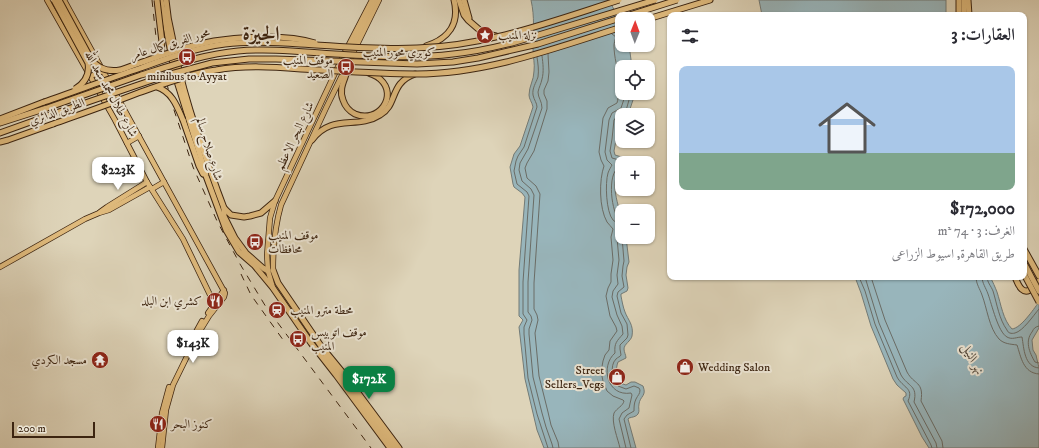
<!DOCTYPE html>
<html lang="ar">
<meta charset="utf-8">
<style>
body{margin:0;font-family:"IM FELL DW Pica",Amiri,serif;background:#f2f2f3;color:#2b2b33;direction:rtl;height:100vh;display:flex;flex-direction:column;font-size:15px;white-space:nowrap}
*{box-sizing:border-box;margin:0}
p{font-size:13px;color:#7c7c81}
.icon{flex:none;width:22px;height:22px;fill:none;stroke:currentColor;stroke-width:2;stroke-linecap:round;stroke-linejoin:round}
.map{position:relative;flex:1;overflow:hidden;direction:ltr}
.details{position:absolute;left:667px;top:12px;width:360px;height:268px;display:flex;flex-direction:column;background:#fff;border-radius:8px;box-shadow:0 1px 3px #0004;direction:rtl}
.details>*{flex:none}
.needle{width:26px;rotate:1deg}
.controls{position:absolute;left:615px;top:12px;display:grid;gap:8px}
.controls a{display:grid;place-items:center;width:40px;height:40px;border-radius:8px;background:#fff;box-shadow:0 1px 3px #0004;font-size:20px}
.scale{position:absolute;left:12px;bottom:10px;width:83px;box-sizing:border-box;padding-left:4px;border:2px solid #3c2410;border-top:0;font-size:11px;line-height:14px;white-space:nowrap;color:#3c2410;-webkit-text-stroke:3px #eae3d2;paint-order:stroke}
.price{position:absolute;translate:-50% -34px;padding:0 9px;border-radius:8px;background:#fff;color:#222;font-size:13px;line-height:26px;filter:drop-shadow(0 1px 2px #0008)}
.price::after{content:'';position:absolute;left:50%;top:24px;width:12px;height:9px;margin-left:-6px;background:inherit;clip-path:polygon(0 0,100% 0,50% 100%)}
.price.selected{background:#0b8043;color:#fff}
ul{padding:0;list-style:none}
li{display:grid;align-content:center;gap:8px;height:212px;padding:0 12px}
li+li{border-top:1px solid #e1e1e2}
li span{display:grid;place-items:center;height:124px;border-radius:8px;color:#555}
li>.icon{margin-inline-start:auto}
span .icon{width:72px;height:72px;fill:#fffc;stroke-width:1}
li b{font-size:17px}
h2{display:flex;justify-content:space-between;align-items:center;height:48px;padding:0 12px;font-size:17px}
.map>svg:first-child{display:block}
.water{fill:#98b5bb;stroke:#737b77}
.lines{fill:none;stroke-linecap:round;stroke-linejoin:round}
.shore{stroke:#6a6c66;stroke-width:1}
.major-casing{stroke:#3c2410;stroke-width:6}
.highway-casing{stroke:#3c2410;stroke-width:7}
.major{stroke:#dfba7c;stroke-width:4.5}
.highway{stroke:#dfba7c;stroke-width:5}
.rail{stroke:#3c2410;stroke-width:1;stroke-dasharray:7 7;stroke-linecap:butt}
.highway-bridge-casing{stroke:#3c2410;stroke-width:7;stroke-linecap:butt}
.highway-bridge{stroke:#dfba7c;stroke-width:5}
.labels{text-anchor:middle;dominant-baseline:central;stroke-width:4;stroke-linejoin:round;paint-order:stroke}
.poi-label{font-size:12px;fill:#3c2410;stroke:#eae3d2;text-anchor:start}
.street-label{font-size:12px;fill:#3c2410;stroke:#eae3d2}
.water-label{font-size:13px;font-style:italic;fill:#53483b;stroke:#eae3d2}
.town-label{font-size:20px;font-weight:bold;fill:#3c2410;stroke:#eae3d2}
</style>
<div class="map">
<svg width="1039" height="448" viewBox="0 0 1039 448">
<rect width="100%" height="100%" fill="#ded4b9"/>
<filter id="stains"><feTurbulence type="fractalNoise" baseFrequency=".005" numOctaves="4"/><feColorMatrix values="0 0 0 0 .2 0 0 0 0 .09 0 0 0 0 .02 0 0 0 .5 -.17"/></filter>
<radialGradient id="worn" r=".72"><stop offset=".6" stop-color="#630" stop-opacity="0"/><stop offset="1" stop-color="#630" stop-opacity=".3"/></radialGradient>
<g class="water">
<path d="M531,0H610L611,4L622,24V45H629L632,67H622V93H633V100L628,115H622V118L619,119L618,121L616,140L614,151L615,155L625,158L628,161V163H622V170C607,179 620,208 622,221C623,226 622,232 622,237H626L629,262L627,267L626,275L628,288L627,291L621,294V296C622,301 623,307 625,312C628,320 634,325 632,336C631,341 624,344 624,349C624,352 626,355 626,358L618,362C615,370 617,376 620,383L626,385L631,382H635L643,386C647,396 640,396 639,404C638,408 640,411 638,414C636,417 632,417 629,418L628,419L636,448H544L537,430L525,379L519,327L523,320L519,316V270L525,197L522,193L514,187L513,184L510,167L514,154L520,146L533,107C532,102 529,99 529,95C529,86 534,80 534,71C535,64 533,57 533,49C533,31 535,18 531,0Z"/>
<polygon points="759,0 946,0 946,15 762,15"/>
<path d="M855,277H990C993,282 995,287 997,292C1001,304 1003,320 1012,329C1021,328 1033,310 1039,302V328L1032,340L1033,350L1036,355L1039,368V448H929L922,437L903,399L904,397L906,396V393L897,385L893,379L871,326L861,293Z"/>
</g>
<g class="lines">
<g class="shore">
<path d="M612,34L616,37C615,40 614,43 614,46C614,55 617,72 622,78"/>
<polyline points="548,54 549,72 548,81 544,90 544,94 547,101 547,109 534,151 527,163 525,168 527,178 536,186 540,194 534,283 534,309 537,315 538,320 535,333 539,376 548,412 551,425 558,442 559,448"/>
<path d="M542,56C543,63 544,72 542,79C541,84 539,87 538,92C538,98 542,101 542,108L528,149L520,163L519,170L522,181L531,189L534,195L528,282V312L531,316L532,320L529,329V334L533,377L542,413L546,427L552,444L553,448"/>
<path d="M537,57C538,64 539,70 538,77C536,83 532,88 533,95C534,100 537,103 537,107L524,147L518,156L516,161L514,171L517,184L527,192L529,196L523,282V314L527,320L524,327V334L528,378L537,414L548,448"/>
<polyline points="625,163 623,161 612,158 610,151 612,139 614,120 617,116 625,114 629,100 629,93"/>
<path d="M622,166C606,168 611,209 618,218L622,219"/>
<path d="M622,224C619,223 616,223 613,220C606,212 605,183 608,173C609,170 611,167 612,165L607,160L605,152L609,120L612,113L621,108L624,99V93"/>
<path d="M622,229L618,233L617,238L619,260L617,275L618,284L613,291L612,297L617,315L622,326L623,334C617,341 614,343 615,353C600,366 607,397 631,393L632,395L629,408L622,413L619,419L626,448"/>
<path d="M622,237L624,261L623,266L622,276L624,287L618,292L617,296L621,313L627,324L628,335L627,338L620,345V349L621,355C620,357 618,357 616,359C609,366 613,380 618,386L626,389L634,386L639,388L640,390C640,394 638,395 636,399C634,403 634,407 634,411L627,415L624,419L631,448"/>
<path d="M859,277L865,291L875,324L897,377C903,388 914,388 908,401L931,445L932,448"/>
<path d="M865,277L879,323L901,375C908,387 918,385 914,402L936,443L937,448"/>
<path d="M871,277L885,320L907,372C914,385 924,381 921,401L942,441L943,448"/>
<path d="M976,277C976,284 980,289 982,295C987,308 989,328 999,339C1004,344 1010,344 1017,345C1021,357 1023,373 1039,374"/>
<path d="M982,277C982,283 986,288 988,294C992,305 998,332 1007,337C1012,340 1017,337 1022,337C1024,348 1024,367 1039,368"/>
<path d="M987,277C987,282 991,286 993,291C997,304 999,319 1007,330C1008,333 1011,334 1015,333C1023,331 1033,316 1039,309"/>
<path d="M1039,326C1035,327 1034,328 1032,332C1025,341 1029,352 1035,362L1039,363"/>
<path d="M620,448C618,439 611,422 614,413C617,408 623,406 624,401L623,400L613,396L607,391L603,381L601,372L603,361L605,355L609,350L610,341L617,331L616,327L610,316L606,296L608,288L611,282V274L613,260L611,237L613,229C611,227 609,224 607,222C599,208 599,180 604,166L601,160L599,152L603,118L608,108L617,103C619,96 618,90 622,84"/>
</g>
<defs>
<g id="major">
<polyline points="47,0 115,120 147,182 183,239 212,299 215,303"/>
<polyline points="64,0 225,293 224,297 209,316 198,334 173,385 166,410 162,448"/>
<polyline points="91,76 103,71"/>
<polyline points="127,143 139,136"/>
<polyline points="152,189 164,182"/>
<polyline points="100,212 107,207 147,182"/>
<polyline points="0,267 85,219 99,213 109,210 150,187"/>
<path d="M273,270C273,248 275,226 281,205L326,108L379,0"/>
<polyline points="273,288 268,271 267,255 270,218 275,201 344,54 372,0"/>
<polyline points="208,313 224,290"/>
<polyline points="191,341 202,321"/>
<polyline points="325,352 326,357 330,362 395,448"/>
<polyline points="158,448 162,413 169,387"/>
</g>
<g id="highway">
<polyline points="161,0 175,75 205,171 206,176 226,230 239,252 254,265 273,288 311,343 336,375 390,448"/>
<path d="M166,0C167,12 169,24 172,36C181,90 200,141 218,192L224,208V216L235,238L246,253L263,268L268,271"/>
<polyline points="459,0 464,15 468,20 483,33 496,36"/>
<polyline points="464,0 469,18"/>
<polyline points="959,0 959,15"/>
<polyline points="964,0 964,15"/>
<polyline points="968,0 969,15"/>
<polyline points="648,19 710,0"/>
<path d="M426,46C448,39 460,24 454,0"/>
<polyline points="344,54 349,52 375,0"/>
<path d="M347,64C350,75 337,85 343,100C345,106 349,111 355,114C378,124 399,96 380,79C377,76 373,75 369,73"/>
<polyline points="0,119 44,102"/>
<polyline points="183,120 199,166 203,174"/>
<polyline points="0,123 47,108"/>
<polyline points="0,133 50,115"/>
<path d="M312,140C332,113 357,130 380,115C398,105 389,83 415,74"/>
<polyline points="0,142 8,140 53,124"/>
<polyline points="224,208 231,215 244,217 250,216 261,213 275,201"/>
<polyline points="1024,249 1039,276"/>
<polyline points="273,270 278,283 321,346 344,374 399,448"/>
<path d="M1015,277C1018,284 1022,297 1033,288C1036,286 1037,285 1039,281"/>
</g>
</defs>
<use href="#major" class="major-casing"/>
<use href="#highway" class="highway-casing"/>
<use href="#major" class="major"/>
<use href="#highway" class="highway"/>
<g class="rail">
<polyline points="152,0 156,37 171,101 193,167 217,221 240,264 266,307 371,448"/>
<polyline points="241,274 251,295 286,344"/>
</g>
<defs>
<g id="highway-bridge">
<path d="M54,0L88,63C90,75 85,83 75,89"/>
<path d="M59,0L91,59C98,69 108,72 120,70C151,59 182,47 214,41C232,38 249,37 267,37C283,37 299,38 315,43"/>
<polyline points="156,57 161,50 162,42 157,0"/>
<path d="M157,87C172,92 177,106 183,120"/>
<path d="M44,102C76,91 108,79 141,68C168,58 195,48 225,44C250,41 275,42 300,44C339,46 378,50 417,48C487,46 553,21 619,0"/>
<path d="M47,108C78,97 110,86 141,75C173,65 205,54 238,51C270,48 303,52 335,54C374,56 414,59 453,54C473,52 492,48 512,43L655,0"/>
<polyline points="50,115 167,75 212,63 249,59 276,59 417,64 453,62 478,58 538,44 677,0"/>
<path d="M53,124C81,114 110,104 138,93C164,84 189,74 216,70C245,65 273,67 301,69C339,71 378,74 416,74C487,74 555,48 622,27"/>
<polyline points="1024,263 1039,291"/>
<polyline points="1024,274 1039,302"/>
</g>
</defs>
<use href="#highway-bridge" class="highway-bridge-casing"/>
<use href="#highway-bridge" class="highway-bridge"/>
</g>
<defs>
<symbol id="sight-disc" viewBox="-11 -11 22 22"><circle r="9.5" fill="#8f2418" stroke="#eae3d2"/><path d="M0-6L1.8-2.2L6-1.7L2.9 1.2L3.7 5.4L0 3.3L-3.7 5.4L-2.9 1.2L-6-1.7L-1.8-2.2Z" fill="#fff"/></symbol>
<symbol id="bus-disc" viewBox="-11 -11 22 22"><circle r="9.5" fill="#8f2418" stroke="#eae3d2"/><path d="M-5-6H5V4H4V6H2V4H-2V6H-4V4H-5ZM-3.5-4V0h7V-4ZM-3.5 1.2v1.5H-2V1.2ZM2 1.2v1.5H3.5V1.2Z" fill="#fff"/></symbol>
<symbol id="restaurant-disc" viewBox="-11 -11 22 22"><circle r="9.5" fill="#8f2418" stroke="#eae3d2"/><path d="M-5-6h1v4h1v-4h1v4h1v-4h1v5L-1.5 .5V6h-2V.5L-5-1ZM5-6V6H3V1.5H1.5Q1.5-4 5-6Z" fill="#fff"/></symbol>
<symbol id="station-disc" viewBox="-11 -11 22 22"><circle r="9.5" fill="#8f2418" stroke="#eae3d2"/><path d="M-3-6H3Q5-6 5-4V2Q5 4 3 4L4.5 6H3L1.5 4h-3L-3 6H-4.5L-3 4Q-5 4-5 2V-4Q-5-6-3-6ZM-3.5-4v3h7v-3ZM-3.5 1v1.5H-2V1ZM2 1v1.5H3.5V1Z" fill="#fff"/></symbol>
<symbol id="temple-disc" viewBox="-11 -11 22 22"><circle r="9.5" fill="#8f2418" stroke="#eae3d2"/><path d="M0-6L5-2H3V0L6.5 2.5H4V6H1.5V3h-3V6H-4V2.5H-6.5L-3 0V-2H-5Z" fill="#fff"/></symbol>
<symbol id="shop-disc" viewBox="-11 -11 22 22"><circle r="9.5" fill="#8f2418" stroke="#eae3d2"/><path d="M-5-2.5h2.3a2.7 3.5 0 0 1 5.4 0H5L5.5 6h-11ZM-1.5-2.5h3a1.5 2.3 0 0 0-3 0Z" fill="#fff"/></symbol>
</defs>
<g fill-rule="evenodd">
<use href="#sight-disc" x="475" y="25" width="20" height="20"/>
<use href="#bus-disc" x="177" y="47" width="20" height="20"/>
<use href="#bus-disc" x="336" y="57" width="20" height="20"/>
<use href="#bus-disc" x="245" y="232" width="20" height="20"/>
<use href="#restaurant-disc" x="205" y="291" width="20" height="20"/>
<use href="#station-disc" x="267" y="300" width="20" height="20"/>
<use href="#bus-disc" x="288" y="329" width="20" height="20"/>
<use href="#temple-disc" x="90" y="350" width="20" height="20"/>
<use href="#shop-disc" x="675" y="357" width="20" height="20"/>
<use href="#shop-disc" x="607" y="367" width="20" height="20"/>
<use href="#restaurant-disc" x="148" y="414" width="20" height="20"/>
</g>
<g class="labels">
<g class="poi-label">
<text x="498" y="35">نزلة المنيب</text>
<text x="333" y="60" text-anchor="end">موقف المنيب<tspan x="333" dy="14">الصعيد</tspan></text>
<text x="187" y="76" text-anchor="middle">minibus to Ayyat</text>
<text x="268" y="235">موقف المنيب<tspan x="268" dy="14">محافظات</tspan></text>
<text x="202" y="301" text-anchor="end">كشري ابن البلد</text>
<text x="290" y="310">محطة مترو المنيب</text>
<text x="311" y="332">موقف اتوبيس<tspan x="311" dy="14">المنيب</tspan></text>
<text x="87" y="360" text-anchor="end">مسجد الكردي</text>
<text x="698" y="367">Wedding Salon</text>
<text x="604" y="370" text-anchor="end">Street<tspan x="604" dy="14">Sellers_Vegs</tspan></text>
<text x="171" y="424">كنوز البحر</text>
</g>
<g class="street-label">
<text transform="translate(170 44) rotate(-17)">محور الفريق كمال عامر</text>
<text x="399" y="52">كوبري محور المنيب</text>
<text transform="translate(111 94) rotate(61)">شارع طلال محمد سعد الله</text>
<text transform="translate(57 112) rotate(-20)">الطريق الدائري</text>
<text transform="translate(295 136) rotate(-65)">شارع البحر الاعظم</text>
<text transform="translate(209 149) rotate(73)">شارع صلاح سالم</text>
</g>
<g class="water-label">
<text transform="translate(973 359) rotate(62)">نهر النيل</text>
</g>
<g class="town-label">
<text x="261" y="34">الجيزة</text>
</g>
</g>
<rect width="100%" height="100%" filter="url(#stains)"/>
<rect width="100%" height="100%" fill="url(#worn)"/>
</svg>
<div class="controls">
<a><svg class="needle" viewBox="-14 -14 28 28"><path d="M0-13l5 13h-10z" fill="#e53935"/><path d="M0 13l5-13h-10z" fill="#7c7c81"/></svg></a>
<a><svg class="icon" aria-label="locate" viewBox="0 0 24 24"><circle cx="12" cy="12" r="6"/><path d="M12 2v4M12 18v4M2 12h4M18 12h4"/></svg></a>
<a><svg class="icon" aria-label="layers" viewBox="0 0 24 24"><path d="M12 4l9 5-9 5-9-5zM3 14l9 5 9-5"/></svg></a>
<a>+</a>
<a>−</a>
</div>
<div class="scale">200 m</div>
<b class="price" style="left:118px;top:191px">$223K</b>
<b class="price" style="left:193px;top:364px">$143K</b>
<b class="price selected" style="left:369px;top:400px">$172K</b>
<section class="details">
<h2>العقارات: 3<svg class="icon" aria-label="filters" viewBox="0 0 24 24"><path d="M4 7h16M4 17h16"/><circle cx="9" cy="7" r="2"/><circle cx="15" cy="17" r="2"/></svg></h2>
<ul>
<li><span style="background:linear-gradient(#a9c7e8 70%,#7fa58c 0)"><svg class="icon" aria-label="home" viewBox="0 0 24 24"><path d="M3 11l9-7 9 7M6 9v11h12V9"/></svg></span><div><b>$172,000</b><p>الغرف: 3 · 74 m²</p><p>طريق القاهرة, اسيوط الزراعى</p></div></li>
</ul>
</section>
</div>
